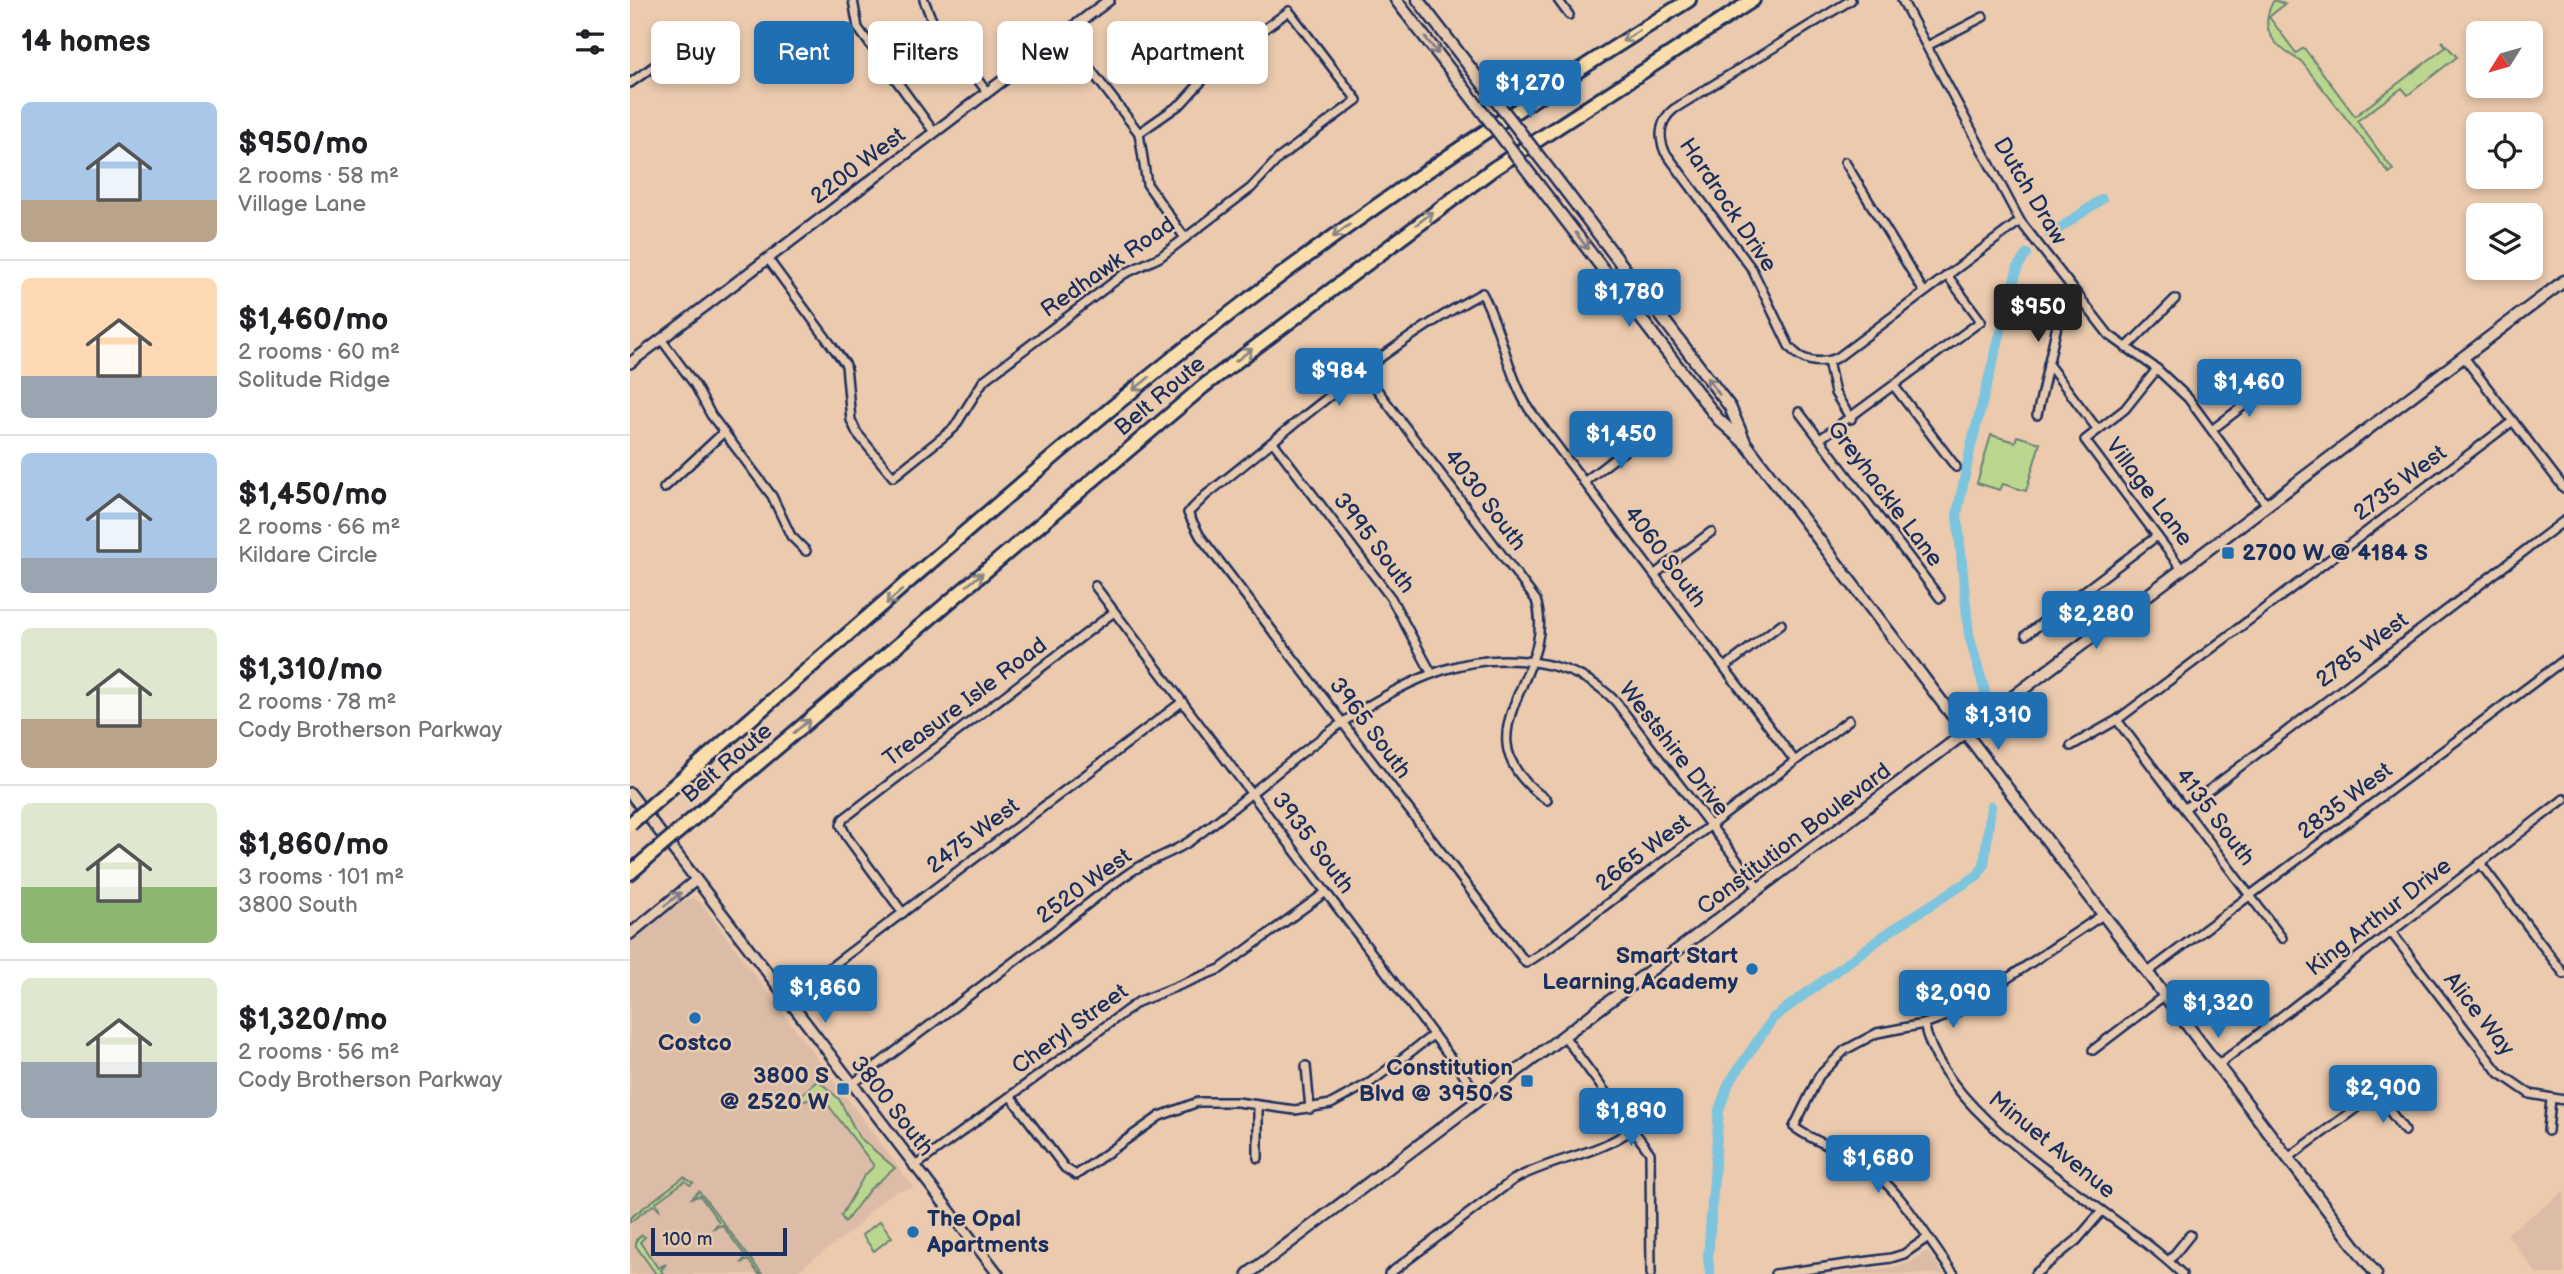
<!DOCTYPE html>
<meta charset="utf-8">
<style>
body{margin:0;font-family:"Balsamiq Sans",sans-serif;background:#f6f6f6;color:#202124;height:100vh;display:flex;flex-direction:column;font-size:26px;white-space:nowrap}
*{box-sizing:border-box;margin:0}
p{font-size:23px;color:#757577}
.icon{flex:none;width:38px;height:38px;fill:none;stroke:currentColor;stroke-width:2;stroke-linecap:round;stroke-linejoin:round}
.map{position:relative;flex:1;overflow:hidden}
.side{display:flex;flex-direction:column;background:#fff;width:630px}
.side>*{flex:none}
.top-card{position:absolute;left:21px;top:21px;width:665px;height:63px;display:flex;gap:14px}
.needle{width:46px;rotate:233deg}
.fabs{position:absolute;left:1836px;top:21px;display:grid;gap:14px}
.fabs a{display:grid;place-items:center;width:77px;height:77px;border-radius:10px;background:#fff;box-shadow:0 4px 10px #0003;font-size:35px}
.scale{position:absolute;left:21px;bottom:18px;width:136px;box-sizing:border-box;padding-left:7px;border:4px solid #1b2f5e;border-top:0;font-size:19px;line-height:24px;white-space:nowrap;color:#1b2f5e;-webkit-text-stroke:5px #e8cbaf;paint-order:stroke}
.price{position:absolute;translate:-50% -60px;padding:0 16px;border-radius:7px;background:#1f6fb2;color:#fff;font-size:23px;line-height:46px;filter:drop-shadow(0 2px 4px #0008)}
.price::after{content:'';position:absolute;left:50%;top:42px;width:21px;height:16px;margin-left:-10px;background:inherit;clip-path:polygon(0 0,100% 0,50% 100%)}
.price.active{background:#222;color:#fff}
ul{padding:0;list-style:none}
li{display:flex;align-items:center;gap:21px;height:175px;padding:0 21px}
li+li{border-top:2px solid #e0e0e0}
li span{display:grid;place-items:center;flex:none;width:196px;height:140px;border-radius:10px;color:#555}
li>.icon{margin-inline-start:auto}
span .icon{width:84px;height:84px;fill:#fffc;stroke-width:1}
li b{font-size:30px}
h2{display:flex;justify-content:space-between;align-items:center;height:84px;padding:0 21px;font-size:30px}
.chip{padding:0 24px;border-radius:10px;background:#fff;box-shadow:0 4px 10px #0003;font-size:24px;line-height:63px}
.chip.active{background:#1f6fb2;color:#fff}
main{display:flex;flex:1;min-height:0}
.map>svg:first-child{display:block}
.built{fill:#dcbca6}
.green{fill:#bbd78f;stroke:#6b8376;stroke-width:2}
.lines{fill:none;stroke-linecap:round;stroke-linejoin:round}
.canal{stroke:#7dc4de;stroke-width:10}
.minor-casing{stroke:#1b2f5e;stroke-width:12}
.tertiary-casing{stroke:#1b2f5e;stroke-width:14}
.secondary-casing{stroke:#1b2f5e;stroke-width:15}
.motorway-casing{stroke:#1b2f5e;stroke-width:18}
.minor{stroke:#e8cbaf;stroke-width:7}
.tertiary{stroke:#e8cbaf;stroke-width:9}
.secondary{stroke:#e8cbaf;stroke-width:10}
.motorway{stroke:#faddab;stroke-width:12}
.secondary-bridge-casing{stroke:#1b2f5e;stroke-width:15;stroke-linecap:butt}
.motorway-bridge-casing{stroke:#1b2f5e;stroke-width:18;stroke-linecap:butt}
.secondary-bridge{stroke:#e8cbaf;stroke-width:10}
.motorway-bridge{stroke:#faddab;stroke-width:12}
.oneway{stroke:#8a8684}
.oneway2{stroke:#827d86}
.poi-dot{fill:#1f6fb2;stroke:#e8cbaf;stroke-width:2.5}
.labels{text-anchor:middle;dominant-baseline:central;stroke-width:5;stroke-linejoin:round;paint-order:stroke}
.street-label{font-size:23px;fill:#1b2f5e;stroke:#e8cbaf}
.poi-label{font-size:23px;font-weight:bold;fill:#1b2f5e;stroke:#e8cbaf;text-anchor:end}
</style>
<main>
<section class="side">
<h2>14 homes<svg class="icon" aria-label="filters" viewBox="0 0 24 24"><path d="M4 7h16M4 17h16"/><circle cx="9" cy="7" r="2"/><circle cx="15" cy="17" r="2"/></svg></h2>
<ul>
<li><span style="background:linear-gradient(#a9c7e8 70%,#b9a48a 0)"><svg class="icon" aria-label="home" viewBox="0 0 24 24"><path d="M3 11l9-7 9 7M6 9v11h12V9"/></svg></span><div><b>$950/mo</b><p>2 rooms · 58 m²</p><p>Village Lane</p></div></li>
<li><span style="background:linear-gradient(#ffd9b3 70%,#9aa5b1 0)"><svg class="icon" aria-label="home" viewBox="0 0 24 24"><path d="M3 11l9-7 9 7M6 9v11h12V9"/></svg></span><div><b>$1,460/mo</b><p>2 rooms · 60 m²</p><p>Solitude Ridge</p></div></li>
<li><span style="background:linear-gradient(#a9c7e8 75%,#9aa5b1 0)"><svg class="icon" aria-label="home" viewBox="0 0 24 24"><path d="M3 11l9-7 9 7M6 9v11h12V9"/></svg></span><div><b>$1,450/mo</b><p>2 rooms · 66 m²</p><p>Kildare Circle</p></div></li>
<li><span style="background:linear-gradient(#dfe7d0 65%,#b9a48a 0)"><svg class="icon" aria-label="home" viewBox="0 0 24 24"><path d="M3 11l9-7 9 7M6 9v11h12V9"/></svg></span><div><b>$1,310/mo</b><p>2 rooms · 78 m²</p><p>Cody Brotherson Parkway</p></div></li>
<li><span style="background:linear-gradient(#dfe7d0 60%,#8fb573 0)"><svg class="icon" aria-label="home" viewBox="0 0 24 24"><path d="M3 11l9-7 9 7M6 9v11h12V9"/></svg></span><div><b>$1,860/mo</b><p>3 rooms · 101 m²</p><p>3800 South</p></div></li>
<li><span style="background:linear-gradient(#dfe7d0 60%,#9aa5b1 0)"><svg class="icon" aria-label="home" viewBox="0 0 24 24"><path d="M3 11l9-7 9 7M6 9v11h12V9"/></svg></span><div><b>$1,320/mo</b><p>2 rooms · 56 m²</p><p>Cody Brotherson Parkway</p></div></li>
</ul>
</section>
<div class="map">
<svg width="1934" height="1274" viewBox="0 0 1934 1274">
<rect width="100%" height="100%" fill="#ebcaae"/>
<filter id="ink" filterUnits="userSpaceOnUse"><feTurbulence type="fractalNoise" baseFrequency=".0143" numOctaves="2"/><feDisplacementMap in="SourceGraphic" scale="14" xChannelSelector="R" yChannelSelector="G"/><feConvolveMatrix kernelMatrix="1 2 1 2 8 2 1 2 1" color-interpolation-filters="sRGB"/></filter>
<g filter="url(#ink)">
<g class="built">
<polygon points="62,898 71,903 284,1188 267,1191 258,1196 240,1211 227,1227 164,1274 0,1274 0,943 54,900"/>
<polygon points="1934,1191 1934,1274 1907,1274 1877,1234"/>
<polygon points="1297,1251 1314,1274 1206,1274 1264,1267 1279,1263"/>
</g>
<g class="green">
<path d="M1644,0L1655,4L1639,17L1666,53L1674,48L1725,116L1816,47L1812,41L1827,57L1778,95L1772,88L1727,121L1763,170L1759,173L1671,61C1644,47 1627,29 1644,0Z"/>
<polygon points="1361,435 1385,442 1387,436 1410,443 1396,491 1373,484 1370,490 1347,483"/>
<polygon points="188,1080 209,1099 229,1137 265,1168 240,1189 215,1222 211,1216 234,1176 244,1166 193,1098 187,1102 181,1099 167,1103 165,1100"/>
<polygon points="54,1177 63,1183 60,1185 55,1181 26,1202 29,1209 23,1205 0,1222 0,1218"/>
<polygon points="69,1191 132,1274 129,1274 118,1260 111,1263 116,1257 92,1225 84,1228 89,1222 70,1196 62,1198"/>
<polygon points="250,1221 262,1237 244,1251 232,1235"/>
<polygon points="12,1235 15,1237 10,1242 28,1268 36,1264 31,1270 33,1274 26,1274 6,1246 6,1240"/>
</g>
<g class="lines">
<g class="canal">
<polyline points="1420,235 1472,199"/>
<polyline points="1355,692 1339,635 1327,514 1341,446 1388,266 1397,254"/>
<polyline points="1080,1274 1078,1258 1089,1110 1099,1083 1143,1018 1263,929 1348,875 1354,865 1361,806"/>
</g>
<defs>
<g id="minor">
<polyline points="223,0 228,28 304,132"/>
<polyline points="294,0 301,18 357,92"/>
<polyline points="928,0 939,15"/>
<path d="M1221,0L1044,109C1030,120 1028,136 1035,152L1122,269L1159,346C1171,362 1189,365 1207,358L1390,221"/>
<polyline points="1272,0 1390,221 1479,335 1527,369 1558,398 1636,504"/>
<polyline points="434,35 509,133 517,184 555,238"/>
<polyline points="1297,46 1353,17"/>
<polyline points="0,83 57,43"/>
<polyline points="1215,162 1294,292"/>
<polyline points="138,259 216,365 221,420 227,433 263,477 324,428 354,380 494,274 530,257 555,238 621,188 649,158 727,100 659,11 588,63 552,103 509,133"/>
<polyline points="31,339 65,385 81,415 142,496 161,536 176,551"/>
<polyline points="1496,348 1545,299"/>
<polyline points="1833,356 1934,488"/>
<polyline points="1198,361 1205,393 1221,419"/>
<polyline points="1418,364 1468,430"/>
<polyline points="1527,369 1495,409 1455,440 1551,568"/>
<path d="M733,371L906,600C930,677 821,733 917,800"/>
<polyline points="1264,386 1326,467"/>
<polyline points="1169,412 1310,598"/>
<polyline points="1407,415 1432,303 1442,289"/>
<polyline points="1583,429 1638,387"/>
<polyline points="1190,439 1351,321 1317,275"/>
<polyline points="643,442 761,598 802,674"/>
<polyline points="954,482 1010,439"/>
<polyline points="34,488 94,432"/>
<polyline points="1025,574 1081,532"/>
<polyline points="465,586 851,1098"/>
<polyline points="1396,635 1527,536"/>
<polyline points="1095,667 1151,624"/>
<polyline points="1487,720 1652,938"/>
<polyline points="1441,746 1487,720 1883,421"/>
<path d="M1165,761L899,409C877,373 872,330 852,293C752,347 665,425 576,495L558,513L570,536L896,963L918,949L1219,720"/>
<polyline points="1554,809 1934,521"/>
<polyline points="1850,863 1934,974"/>
<polyline points="273,913 217,837 211,825 213,819 484,612"/>
<polyline points="1761,932 1868,1072 1900,1094 1934,1100"/>
<polyline points="1518,972 1934,660"/>
<polyline points="157,1000 552,702"/>
<path d="M1294,1024C1315,1124 1481,1205 1552,1274"/>
<polyline points="934,1036 1020,1153 1021,1274"/>
<polyline points="1463,1050 1535,995"/>
<polyline points="1588,1065 1934,799"/>
<polyline points="676,1066 680,1109"/>
<path d="M221,1085C285,1037 348,989 411,941C440,918 469,894 499,873C518,860 541,854 560,841C641,783 717,702 813,670C870,651 945,658 986,702L1129,889"/>
<polyline points="381,1097 435,1168 446,1175 530,1116 568,1102 607,1102 665,1110 701,1104 741,1082 803,1035"/>
<polyline points="628,1106 628,1158"/>
<polyline points="1918,1131 1921,1099"/>
<polyline points="1658,1158 1740,1098 1752,1101 1775,1131"/>
<polyline points="284,1167 508,1002 590,969 696,892"/>
<polyline points="1539,1261 1560,1235"/>
<path d="M759,1274L883,1180C922,1158 967,1156 1004,1128"/>
<polyline points="1145,1274 1261,1258 1274,1254 1297,1238"/>
<path d="M1324,1274C1296,1238 1273,1192 1235,1165C1213,1149 1186,1144 1164,1127L1189,1076L1215,1050L1247,1033L1294,1024L1327,1012L1474,914"/>
<polyline points="1405,1274 1447,1240 1472,1211"/>
</g>
<g id="tertiary">
<polyline points="0,363 479,0"/>
<polyline points="0,793 368,1274"/>
<polyline points="0,934 66,880"/>
</g>
<g id="secondary">
<polyline points="766,0 838,93"/>
<polyline points="788,0 852,83"/>
<polyline points="925,177 1100,407 1115,442"/>
<polyline points="910,187 1088,419 1117,445 1746,1274"/>
<polyline points="618,1274 1934,281"/>
</g>
<g id="motorway">
<path d="M40,789C197,654 352,514 512,383C685,242 871,118 1059,0"/>
<polyline points="64,818 575,385 863,169 1123,0"/>
<polyline points="0,873 15,860"/>
</g>
</defs>
<use href="#minor" class="minor-casing"/>
<use href="#tertiary" class="tertiary-casing"/>
<use href="#secondary" class="secondary-casing"/>
<use href="#motorway" class="motorway-casing"/>
<use href="#minor" class="minor"/>
<use href="#tertiary" class="tertiary"/>
<use href="#secondary" class="secondary"/>
<use href="#motorway" class="motorway"/>
<defs>
<g id="secondary-bridge">
<polyline points="852,83 925,177"/>
<polyline points="838,93 910,187"/>
</g>
<g id="motorway-bridge">
<polyline points="0,824 40,789"/>
<polyline points="15,860 64,818"/>
</g>
</defs>
<use href="#secondary-bridge" class="secondary-bridge-casing"/>
<use href="#motorway-bridge" class="motorway-bridge-casing"/>
<use href="#secondary-bridge" class="secondary-bridge"/>
<use href="#motorway-bridge" class="motorway-bridge"/>
</g>
<defs><path id="oneway-shaft" d="M-6 0H5M1.5-3L5.5 0L1.5 3" fill="none" stroke-width="1.6" stroke-linecap="round" stroke-linejoin="round" transform="scale(1.75)"/></defs>
<g class="oneway">
<use href="#oneway-shaft" transform="translate(1001 36) rotate(148)"/>
<use href="#oneway-shaft" transform="translate(795 218) rotate(-37)"/>
<use href="#oneway-shaft" transform="translate(711 231) rotate(143)"/>
<use href="#oneway-shaft" transform="translate(614 355) rotate(-37)"/>
<use href="#oneway-shaft" transform="translate(511 384) rotate(141)"/>
<use href="#oneway-shaft" transform="translate(345 579) rotate(-40)"/>
<use href="#oneway-shaft" transform="translate(264 597) rotate(139)"/>
<use href="#oneway-shaft" transform="translate(172 726) rotate(-40)"/>
</g>
<g class="oneway2">
<use href="#oneway-shaft" transform="translate(802 46) rotate(52)"/>
<use href="#oneway-shaft" transform="translate(952 241) rotate(53)"/>
<use href="#oneway-shaft" transform="translate(1083 386) rotate(-127)"/>
<use href="#oneway-shaft" transform="translate(43 899) rotate(-39)"/>
</g>
</g>
<g class="poi-dot">
<rect x="1591" y="546" width="14" height="14" rx="3.5"/>
<circle cx="1122" cy="969" r="7"/>
<circle cx="65" cy="1018" r="7"/>
<rect x="890" y="1074" width="14" height="14" rx="3.5"/>
<rect x="206" y="1082" width="14" height="14" rx="3.5"/>
<circle cx="283" cy="1232" r="7"/>
</g>
<g class="labels">
<g class="street-label">
<text transform="translate(228 166) rotate(-37)">2200 West</text>
<text transform="translate(1400 191) rotate(59)">Dutch Draw</text>
<text transform="translate(1098 205) rotate(56)">Hardrock Drive</text>
<text transform="translate(478 267) rotate(-35)">Redhawk Road</text>
<text transform="translate(530 396) rotate(-40)">Belt Route</text>
<text transform="translate(1770 483) rotate(-37)">2735 West</text>
<text transform="translate(1519 492) rotate(53)">Village Lane</text>
<text transform="translate(1255 494) rotate(53)">Greyhackle Lane</text>
<text transform="translate(855 500) rotate(53)">4030 South</text>
<text transform="translate(744 543) rotate(53)">3995 South</text>
<text transform="translate(1035 557) rotate(53)">4060 South</text>
<text transform="translate(1732 650) rotate(-37)">2785 West</text>
<text transform="translate(335 702) rotate(-37)">Treasure Isle Road</text>
<text transform="translate(740 728) rotate(53)">3965 South</text>
<text transform="translate(1044 749) rotate(52)">Westshire Drive</text>
<text transform="translate(97 763) rotate(-40)">Belt Route</text>
<text transform="translate(1715 801) rotate(-37)">2835 West</text>
<text transform="translate(1585 817) rotate(53)">4135 South</text>
<text transform="translate(343 836) rotate(-37)">2475 West</text>
<text transform="translate(1164 839) rotate(-37)">Constitution Boulevard</text>
<text transform="translate(683 843) rotate(53)">3935 South</text>
<text transform="translate(1013 853) rotate(-37)">2665 West</text>
<text transform="translate(454 886) rotate(-36)">2520 West</text>
<text transform="translate(1749 917) rotate(-38)">King Arthur Drive</text>
<text transform="translate(1849 1014) rotate(52)">Alice Way</text>
<text transform="translate(440 1029) rotate(-36)">Cheryl Street</text>
<text transform="translate(262 1106) rotate(52)">3800 South</text>
<text transform="translate(1422 1145) rotate(39)">Minuet Avenue</text>
</g>
<g class="poi-label">
<text x="1612" y="553" text-anchor="start">2700 W @ 4184 S</text>
<text x="1108" y="956">Smart Start<tspan x="1108" dy="26">Learning Academy</tspan></text>
<text x="65" y="1043" text-anchor="middle">Costco</text>
<text x="883" y="1068">Constitution<tspan x="883" dy="26">Blvd @ 3950 S</tspan></text>
<text x="199" y="1076">3800 S<tspan x="199" dy="26">@ 2520 W</tspan></text>
<text x="297" y="1219" text-anchor="start">The Opal<tspan x="297" dy="26">Apartments</tspan></text>
</g>
</g>
</svg>
<div class="fabs">
<a><svg class="needle" viewBox="-14 -14 28 28"><path d="M0-13l5 13h-10z" fill="#e53935"/><path d="M0 13l5-13h-10z" fill="#757577"/></svg></a>
<a><svg class="icon" aria-label="locate" viewBox="0 0 24 24"><circle cx="12" cy="12" r="6"/><path d="M12 2v4M12 18v4M2 12h4M18 12h4"/></svg></a>
<a><svg class="icon" aria-label="layers" viewBox="0 0 24 24"><path d="M12 4l9 5-9 5-9-5zM3 14l9 5 9-5"/></svg></a>
</div>
<div class="scale">100 m</div>
<b class="price" style="left:900px;top:120px">$1,270</b>
<b class="price" style="left:999px;top:329px">$1,780</b>
<b class="price active" style="left:1408px;top:344px">$950</b>
<b class="price" style="left:709px;top:408px">$984</b>
<b class="price" style="left:1619px;top:419px">$1,460</b>
<b class="price" style="left:991px;top:471px">$1,450</b>
<b class="price" style="left:1466px;top:651px">$2,280</b>
<b class="price" style="left:1368px;top:752px">$1,310</b>
<b class="price" style="left:195px;top:1025px">$1,860</b>
<b class="price" style="left:1323px;top:1030px">$2,090</b>
<b class="price" style="left:1588px;top:1040px">$1,320</b>
<b class="price" style="left:1753px;top:1125px">$2,900</b>
<b class="price" style="left:1001px;top:1148px">$1,890</b>
<b class="price" style="left:1248px;top:1195px">$1,680</b>
<div class="top-card">
<a class="chip">Buy</a>
<a class="chip active">Rent</a>
<a class="chip">Filters</a>
<a class="chip">New</a>
<a class="chip">Apartment</a>
</div>
</div>
</main>
